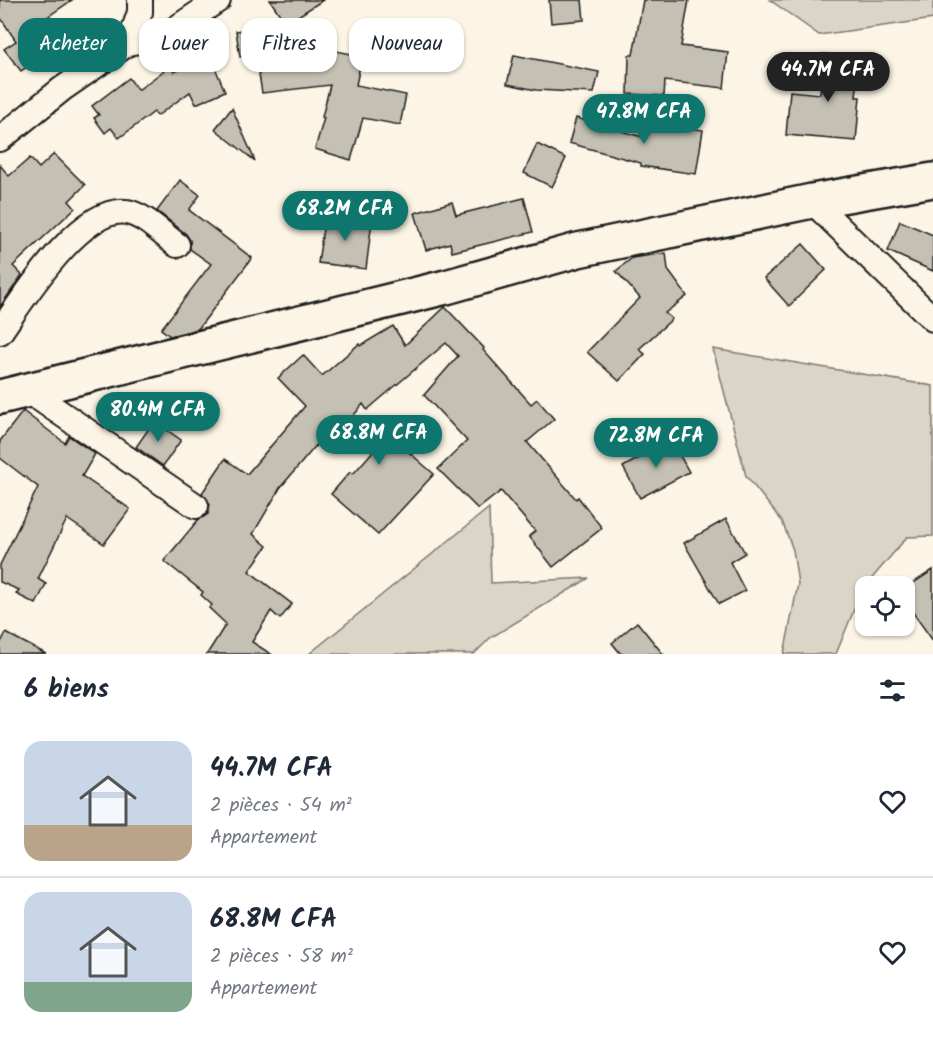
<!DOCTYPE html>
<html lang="fr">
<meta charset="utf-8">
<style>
body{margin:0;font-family:Kalam,sans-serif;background:#f6f6f7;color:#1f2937;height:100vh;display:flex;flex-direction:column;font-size:22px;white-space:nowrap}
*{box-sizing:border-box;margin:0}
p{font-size:20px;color:#747a83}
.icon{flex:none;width:33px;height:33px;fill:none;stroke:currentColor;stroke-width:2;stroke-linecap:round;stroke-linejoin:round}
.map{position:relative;height:654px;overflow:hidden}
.panel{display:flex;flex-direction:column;background:#fff;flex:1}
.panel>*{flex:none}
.top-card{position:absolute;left:18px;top:18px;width:600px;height:54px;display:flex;gap:12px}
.controls{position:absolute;left:855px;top:576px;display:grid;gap:12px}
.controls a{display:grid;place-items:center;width:60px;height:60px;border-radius:12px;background:#fff;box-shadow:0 2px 4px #0004;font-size:30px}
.price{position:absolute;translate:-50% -51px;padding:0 14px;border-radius:21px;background:#0f766e;color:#fff;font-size:20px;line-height:39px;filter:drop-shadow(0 2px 3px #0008)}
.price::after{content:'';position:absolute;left:50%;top:36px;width:18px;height:14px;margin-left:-9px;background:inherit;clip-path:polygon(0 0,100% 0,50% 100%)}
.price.current{background:#222;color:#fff}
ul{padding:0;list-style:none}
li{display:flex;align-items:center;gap:18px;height:150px;padding:0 24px}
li+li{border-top:2px solid #e0e1e3}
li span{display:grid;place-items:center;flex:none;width:168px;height:120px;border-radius:18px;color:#555}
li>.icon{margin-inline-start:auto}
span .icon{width:72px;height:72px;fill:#fffc;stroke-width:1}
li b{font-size:26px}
h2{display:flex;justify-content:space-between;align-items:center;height:72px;padding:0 24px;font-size:26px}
.pill{padding:0 21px;border-radius:18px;background:#fff;box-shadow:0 2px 4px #0004;font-size:21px;line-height:54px}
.pill.current{background:#0f766e;color:#fff}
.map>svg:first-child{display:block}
.green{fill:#dbd5c8;stroke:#7c7872;stroke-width:1.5}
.building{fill:#c4c0b3;stroke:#1c1c1c;stroke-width:1.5}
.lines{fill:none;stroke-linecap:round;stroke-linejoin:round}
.minor-casing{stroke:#1c1c1c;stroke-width:28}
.secondary-casing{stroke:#1c1c1c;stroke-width:38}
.minor{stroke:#fcf5e5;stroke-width:24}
.secondary{stroke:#fcf5e5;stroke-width:33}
</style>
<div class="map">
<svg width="933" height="654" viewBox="0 0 933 654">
<rect width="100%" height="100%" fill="#fcf5e5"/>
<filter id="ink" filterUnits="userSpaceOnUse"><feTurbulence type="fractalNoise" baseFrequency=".0167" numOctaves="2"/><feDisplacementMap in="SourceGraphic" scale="12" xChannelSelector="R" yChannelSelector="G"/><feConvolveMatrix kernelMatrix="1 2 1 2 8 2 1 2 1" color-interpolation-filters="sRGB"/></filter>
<g filter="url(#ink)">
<g class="green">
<polygon points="770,0 933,0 933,19 819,35"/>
<polygon points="713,349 933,386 933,536 907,537 862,590 836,654 784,654 798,584 793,550 782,521 746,476"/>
<polygon points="489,508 491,583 589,578 490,638 474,654 309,654"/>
</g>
<g class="building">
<polygon points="0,0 72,0 46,18 61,43 21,71 4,49 16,41 0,17"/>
<polygon points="270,0 323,0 286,24"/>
<polygon points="549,0 582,0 584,20 551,23"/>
<polygon points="643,0 689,0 681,46 728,52 724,88 665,81 664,96 628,94 629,55 633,55"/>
<polygon points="265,27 269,52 240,57 236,31"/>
<polygon points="331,50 362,56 356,85 406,95 400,125 363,118 351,160 315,149 324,118 322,117 330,85 262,93 259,74 266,65 329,57"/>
<polygon points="823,54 860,57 856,97 860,97 856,141 786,135 790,91 820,94"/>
<polygon points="514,55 599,72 594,93 536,90 507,84"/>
<polygon points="210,56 225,91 196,104 190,92 157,116 154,112 119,138 111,128 105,133 94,118 99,115 92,106 129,78 138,90 170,66 174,72"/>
<polygon points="232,108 255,161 215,129"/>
<polygon points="576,118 646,138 648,121 703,130 696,174 641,166 641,163 569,143"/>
<polygon points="537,144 566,158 552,187 524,173"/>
<polygon points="54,154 85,185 69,201 75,208 13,266 22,275 0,307 0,165 9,176 30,158 39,168"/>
<polygon points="180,180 200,195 189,210 252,258 198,329 170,336 161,329 211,264 190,249 190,240 186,234 157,211"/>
<polygon points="524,198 533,232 452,252 450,243 426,250 415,213 452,202 456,215"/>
<polygon points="325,215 372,221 366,269 318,263"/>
<polygon points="900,221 933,235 933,271 888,251"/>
<polygon points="803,244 826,270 789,306 764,278"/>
<polygon points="666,253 668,270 687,296 665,313 672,319 639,349 645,354 619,381 587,352 640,298 616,271 632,258"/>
<polygon points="445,307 484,348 483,350 531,404 537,399 554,419 527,442 576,499 578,497 602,528 553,567 529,536 535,531 501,491 478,509 438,469 467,441 424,395 458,356 446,343 367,410 363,404 327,448 319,442 280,488 253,534 267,546 249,571 292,604 280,619 271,611 252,642 271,654 207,654 226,624 209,608 212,605 201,595 203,592 164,561 198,520 208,514 210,504 202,493 225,459 247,474 305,406 278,378 303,355 322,376 359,344 360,346 393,326 405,345"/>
<polygon points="23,411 65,443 69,436 95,454 82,476 130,509 104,544 67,519 38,579 46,584 36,604 16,594 19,590 0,582 0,565 38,487 0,458 0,441"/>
<polygon points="154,421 181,440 163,466 136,447"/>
<polygon points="388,434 434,474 378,535 331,494 350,472 353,474"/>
<polygon points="671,440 689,472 640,498 623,467"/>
<polygon points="726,519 745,553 730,562 745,591 719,604 684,543"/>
<polygon points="933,570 933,641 904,600 904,589"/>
<polygon points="637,622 663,654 621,654 612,643"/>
<polygon points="6,633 46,654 0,654 0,644"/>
</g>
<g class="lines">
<defs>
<g id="minor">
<polyline points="130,42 159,40 218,0"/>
<polyline points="0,139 62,89 130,42 140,12 140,0"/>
<polyline points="812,201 933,319"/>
<path d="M0,332C23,299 81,205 127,212C146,216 162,234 177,245"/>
<polyline points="27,390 196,506"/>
</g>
<polyline id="secondary" points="0,397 446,287 578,250 812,201 933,180"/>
</defs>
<use href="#minor" class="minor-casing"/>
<use href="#secondary" class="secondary-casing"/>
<use href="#minor" class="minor"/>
<use href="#secondary" class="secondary"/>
</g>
</g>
</svg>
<div class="controls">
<a><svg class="icon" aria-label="locate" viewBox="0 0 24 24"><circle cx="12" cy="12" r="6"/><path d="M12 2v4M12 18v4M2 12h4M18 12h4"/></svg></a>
</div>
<b class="price current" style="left:828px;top:103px">44.7M CFA</b>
<b class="price" style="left:644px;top:145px">47.8M CFA</b>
<b class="price" style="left:345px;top:242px">68.2M CFA</b>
<b class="price" style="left:158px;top:443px">80.4M CFA</b>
<b class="price" style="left:379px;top:466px">68.8M CFA</b>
<b class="price" style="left:656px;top:469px">72.8M CFA</b>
<div class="top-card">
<a class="pill current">Acheter</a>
<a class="pill">Louer</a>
<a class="pill">Filtres</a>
<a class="pill">Nouveau</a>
</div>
</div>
<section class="panel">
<h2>6 biens<svg class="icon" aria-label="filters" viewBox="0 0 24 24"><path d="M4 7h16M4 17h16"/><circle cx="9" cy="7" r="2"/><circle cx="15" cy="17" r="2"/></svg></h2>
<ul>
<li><span style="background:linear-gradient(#c9d6e8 70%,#b9a48a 0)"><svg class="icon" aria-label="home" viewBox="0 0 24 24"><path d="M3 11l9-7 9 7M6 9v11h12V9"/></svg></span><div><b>44.7M CFA</b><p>2 pièces · 54 m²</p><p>Appartement</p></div><svg class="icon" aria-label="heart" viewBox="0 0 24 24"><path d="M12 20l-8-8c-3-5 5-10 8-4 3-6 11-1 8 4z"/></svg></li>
<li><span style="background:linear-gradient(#c9d6e8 75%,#7fa58c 0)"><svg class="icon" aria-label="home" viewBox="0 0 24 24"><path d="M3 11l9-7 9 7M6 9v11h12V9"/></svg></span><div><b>68.8M CFA</b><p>2 pièces · 58 m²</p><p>Appartement</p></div><svg class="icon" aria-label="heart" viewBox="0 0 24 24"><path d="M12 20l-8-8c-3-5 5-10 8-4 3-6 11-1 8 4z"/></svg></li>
</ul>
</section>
